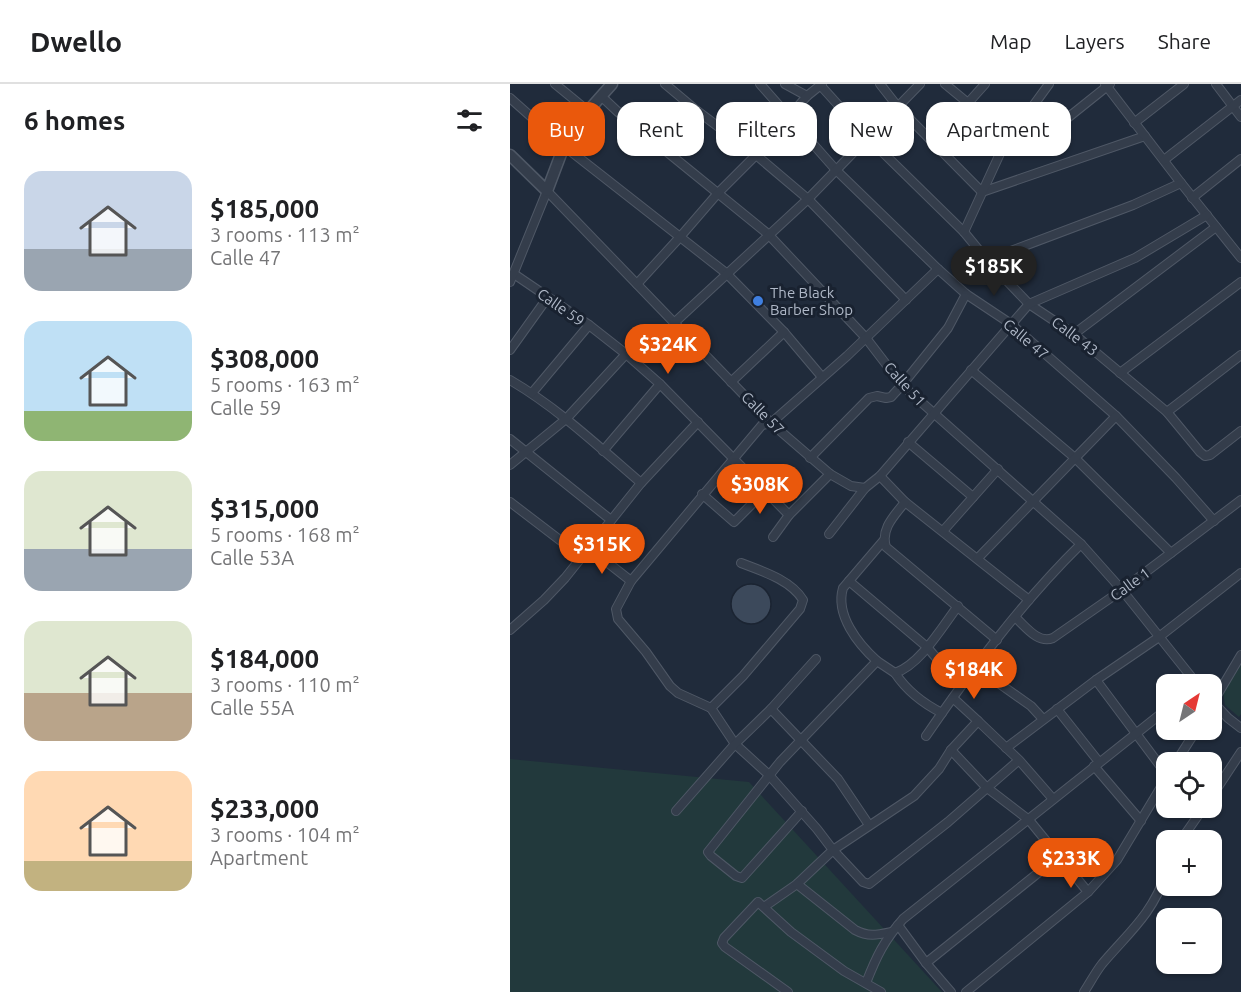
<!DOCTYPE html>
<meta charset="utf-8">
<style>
body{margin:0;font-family:Ubuntu,sans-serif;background:#f6f6f6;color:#202124;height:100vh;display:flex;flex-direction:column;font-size:22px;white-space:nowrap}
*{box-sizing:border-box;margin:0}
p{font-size:20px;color:#757577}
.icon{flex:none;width:33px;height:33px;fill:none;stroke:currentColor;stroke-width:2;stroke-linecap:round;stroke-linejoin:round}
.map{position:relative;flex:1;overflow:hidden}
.drawer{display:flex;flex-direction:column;background:#fff;width:510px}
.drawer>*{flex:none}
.hud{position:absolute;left:18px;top:18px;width:570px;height:54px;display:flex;gap:12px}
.needle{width:39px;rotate:35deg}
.fabs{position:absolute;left:646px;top:590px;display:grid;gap:12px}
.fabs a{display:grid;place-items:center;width:66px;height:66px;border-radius:12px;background:#fff;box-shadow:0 2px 4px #0004;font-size:30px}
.price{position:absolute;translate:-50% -51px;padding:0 14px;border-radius:21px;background:#ea580c;color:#fff;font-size:20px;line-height:39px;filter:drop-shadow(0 2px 3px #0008)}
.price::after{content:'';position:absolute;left:50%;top:36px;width:18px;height:14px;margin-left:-9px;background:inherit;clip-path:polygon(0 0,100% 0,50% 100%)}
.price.selected{background:#222;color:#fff}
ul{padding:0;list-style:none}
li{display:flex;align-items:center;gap:18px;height:150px;padding:0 24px}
li span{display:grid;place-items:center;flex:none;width:168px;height:120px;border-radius:18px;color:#555}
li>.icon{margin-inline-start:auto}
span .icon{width:72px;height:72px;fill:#fffc;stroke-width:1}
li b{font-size:26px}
h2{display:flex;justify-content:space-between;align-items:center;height:72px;padding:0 24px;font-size:26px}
.chip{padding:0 21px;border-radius:18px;background:#fff;box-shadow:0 2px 4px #0004;font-size:21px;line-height:54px}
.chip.selected{background:#ea580c;color:#fff}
header{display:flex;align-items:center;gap:36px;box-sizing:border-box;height:84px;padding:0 30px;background:#fff;border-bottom:2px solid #e0e0e0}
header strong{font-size:28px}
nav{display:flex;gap:33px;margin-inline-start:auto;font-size:21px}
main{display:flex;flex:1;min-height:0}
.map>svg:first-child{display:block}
.green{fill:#22393c}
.building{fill:#3c495b;stroke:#1b2432;stroke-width:1.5}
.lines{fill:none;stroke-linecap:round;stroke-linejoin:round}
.minor-casing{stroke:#4f5866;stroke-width:10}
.tertiary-casing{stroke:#4f5866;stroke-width:13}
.minor{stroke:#343d4b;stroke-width:8}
.tertiary{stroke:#343d4b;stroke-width:10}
.shop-dot{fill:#3f7fe0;stroke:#192230;stroke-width:2}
.labels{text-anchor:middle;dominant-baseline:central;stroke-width:6;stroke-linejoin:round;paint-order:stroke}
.poi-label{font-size:15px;fill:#afb8c7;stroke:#192230;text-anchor:start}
.street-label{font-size:15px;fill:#afb8c7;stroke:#192230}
</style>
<header>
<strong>Dwello</strong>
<nav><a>Map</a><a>Layers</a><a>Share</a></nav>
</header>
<main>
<section class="drawer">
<h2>6 homes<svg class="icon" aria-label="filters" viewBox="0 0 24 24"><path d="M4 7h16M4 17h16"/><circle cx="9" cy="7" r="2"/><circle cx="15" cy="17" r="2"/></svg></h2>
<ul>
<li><span style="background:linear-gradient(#c9d6e8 65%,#9aa5b1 0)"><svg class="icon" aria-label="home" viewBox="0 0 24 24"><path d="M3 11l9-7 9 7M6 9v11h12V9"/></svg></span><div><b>$185,000</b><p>3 rooms · 113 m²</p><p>Calle 47</p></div></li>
<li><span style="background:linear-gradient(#bfe0f5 75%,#8fb573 0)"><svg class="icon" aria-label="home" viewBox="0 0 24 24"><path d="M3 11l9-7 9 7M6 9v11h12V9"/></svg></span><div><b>$308,000</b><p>5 rooms · 163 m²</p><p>Calle 59</p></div></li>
<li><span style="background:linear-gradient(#dfe7d0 65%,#9aa5b1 0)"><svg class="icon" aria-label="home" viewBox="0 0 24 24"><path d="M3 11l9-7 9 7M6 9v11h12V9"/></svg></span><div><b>$315,000</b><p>5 rooms · 168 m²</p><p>Calle 53A</p></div></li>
<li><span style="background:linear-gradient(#dfe7d0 60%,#b9a48a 0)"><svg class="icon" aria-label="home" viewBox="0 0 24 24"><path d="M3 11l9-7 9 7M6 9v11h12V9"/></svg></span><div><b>$184,000</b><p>3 rooms · 110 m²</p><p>Calle 55A</p></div></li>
<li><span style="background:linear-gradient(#ffd9b3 75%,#c2b280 0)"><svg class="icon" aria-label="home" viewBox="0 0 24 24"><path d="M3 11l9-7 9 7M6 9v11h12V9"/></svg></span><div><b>$233,000</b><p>3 rooms · 104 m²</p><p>Apartment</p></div></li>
</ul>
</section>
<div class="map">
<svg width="731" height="908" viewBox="0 0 731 908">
<rect width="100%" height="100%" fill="#202b3b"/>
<g class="green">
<polygon points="731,581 731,630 729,633 715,621 713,609"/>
<polygon points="0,675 239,698 432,908 0,908"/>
</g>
<circle class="building" cx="241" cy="520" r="20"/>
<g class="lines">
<defs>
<g id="minor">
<polyline points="45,0 78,27"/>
<polyline points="155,0 186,26 246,71 298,115 396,216"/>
<polyline points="250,0 326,86 428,185 456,210 501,240 606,332 666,394 704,437"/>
<polyline points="275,0 297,12"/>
<polyline points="370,0 388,23 472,108 635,52"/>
<polyline points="435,0 458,19 493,63"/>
<polyline points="595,0 671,99 731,174"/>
<polyline points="706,0 731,33"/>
<polyline points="311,2 358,54 454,148 477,176 519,220 564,250 657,328 690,368 695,372 700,371 731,347"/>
<polyline points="91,12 108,28 258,150 356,254 392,301 571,460 612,506 687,600"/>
<polyline points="0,14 54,62 216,189 274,248 312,293"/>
<polyline points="458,19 475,0"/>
<polyline points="624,39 674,0"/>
<polyline points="545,44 600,0"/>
<polyline points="654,76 731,16"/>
<polyline points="682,114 731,75"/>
<polyline points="454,148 493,63 539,0"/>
<polyline points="477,176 623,121 671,99"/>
<polyline points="4,190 79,241 116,270 150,300 279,431"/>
<polyline points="0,198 37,107 261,339 320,390 341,402 355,404"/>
<polyline points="127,200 170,153 208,109 246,71 297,12 312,0"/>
<polyline points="164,239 298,115 410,0"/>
<polyline points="564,250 706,143"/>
<polyline points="0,266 38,213"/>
<polyline points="461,286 565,374 661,469"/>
<polyline points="610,289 731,198"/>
<path d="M0,296C48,324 89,363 131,399"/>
<polyline points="221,298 274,248"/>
<polyline points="22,309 79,241"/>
<polyline points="657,328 731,271"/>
<polyline points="0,355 101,436"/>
<polyline points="398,358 463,413"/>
<polyline points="93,367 150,300"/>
<polyline points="300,374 359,314 367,312 376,314 381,313 392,301 438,244 456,210"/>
<polyline points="0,381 56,335 116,270"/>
<polyline points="370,392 395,418 519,516"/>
<polyline points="192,410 224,438 256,406"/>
<polyline points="0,418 72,473"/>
<path d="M395,418C385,431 370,445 376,463L487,556"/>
<polyline points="433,447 488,385"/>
<polyline points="319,450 355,404 370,392 519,220 625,174 697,131"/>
<polyline points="263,453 279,431 320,390"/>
<polyline points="79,464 121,497"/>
<polyline points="468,474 606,332"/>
<path d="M231,479C252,487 281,496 293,516L290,525L233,592L201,624L225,660L259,691L307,745L323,766L287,800L254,823"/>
<polyline points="339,497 417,563 434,583 455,597"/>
<path d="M506,534C516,543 528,560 543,554L612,506L731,416"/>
<polyline points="0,546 34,516 55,494 131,399 188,338"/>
<path d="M367,577C348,560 325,531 333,504L374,456"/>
<polyline points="466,583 521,622 533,635"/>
<path d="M385,589C397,607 412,619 432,629"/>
<polyline points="586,596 657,691"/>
<polyline points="443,614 468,637"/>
<polyline points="702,617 718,634 731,644"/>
<polyline points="702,620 731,571"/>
<polyline points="201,624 168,609 160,602 136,568 108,535 106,525 121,497 252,341 261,339 337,272 428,185"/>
<polyline points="261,625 328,695 359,741"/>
<polyline points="547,625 589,678"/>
<path d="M416,652C462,585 512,518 571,460"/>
<polyline points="496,664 586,596 649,553 731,489"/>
<polyline points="441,666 476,703 519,736 578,808"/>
<polyline points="509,676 438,738 359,800 353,798 323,766 404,712 429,685 441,666 468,637 509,676 543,715"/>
<polyline points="666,678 687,645"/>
<polyline points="584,682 631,737"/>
<polyline points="702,712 731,668"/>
<polyline points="166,727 225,660 261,625 306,575"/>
<path d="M292,727L232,794L226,792L201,772L198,768L270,678L367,577L385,589C410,581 432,543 448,522"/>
<polyline points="671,756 694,723"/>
<path d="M287,800L345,846C358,853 367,851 381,848"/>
<polyline points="388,841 416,879 441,908"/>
<polyline points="416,879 548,773"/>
<path d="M356,899C367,871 374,857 393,835L657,625"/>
<polyline points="278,908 215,863 212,859 214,854 248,818 281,848 334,887 371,908"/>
<polyline points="456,908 578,808 607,776 657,693"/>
<path d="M574,908C580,899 585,889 592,880C620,847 641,832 657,788"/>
</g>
<polyline id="tertiary" points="0,71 37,107 54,62 78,27 102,0"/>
</defs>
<use href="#minor" class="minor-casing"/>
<use href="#tertiary" class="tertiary-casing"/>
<use href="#minor" class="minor"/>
<use href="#tertiary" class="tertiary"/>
</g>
<circle class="shop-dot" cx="248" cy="217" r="6"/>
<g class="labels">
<g class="poi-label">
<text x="260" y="208">The Black<tspan x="260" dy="17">Barber Shop</tspan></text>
</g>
<g class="street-label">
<text transform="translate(51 223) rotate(35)">Calle 59</text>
<text transform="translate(565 252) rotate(37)">Calle 43</text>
<text transform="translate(516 255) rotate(40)">Calle 47</text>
<text transform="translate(395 300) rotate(48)">Calle 51</text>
<text transform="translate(253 329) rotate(45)">Calle 57</text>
<text transform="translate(620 500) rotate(-36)">Calle 1</text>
</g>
</g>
</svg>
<div class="fabs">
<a><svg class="needle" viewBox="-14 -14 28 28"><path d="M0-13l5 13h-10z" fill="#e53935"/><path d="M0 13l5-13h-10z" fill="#757577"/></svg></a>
<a><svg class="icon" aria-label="locate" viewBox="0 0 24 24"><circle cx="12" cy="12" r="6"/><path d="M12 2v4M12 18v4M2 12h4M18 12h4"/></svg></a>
<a>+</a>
<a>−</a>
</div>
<b class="price selected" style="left:484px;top:213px">$185K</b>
<b class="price" style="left:158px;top:291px">$324K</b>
<b class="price" style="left:250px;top:431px">$308K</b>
<b class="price" style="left:92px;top:491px">$315K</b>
<b class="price" style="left:464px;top:616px">$184K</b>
<b class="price" style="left:561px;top:805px">$233K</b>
<div class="hud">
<a class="chip selected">Buy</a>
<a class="chip">Rent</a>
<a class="chip">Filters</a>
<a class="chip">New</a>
<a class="chip">Apartment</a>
</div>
</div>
</main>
